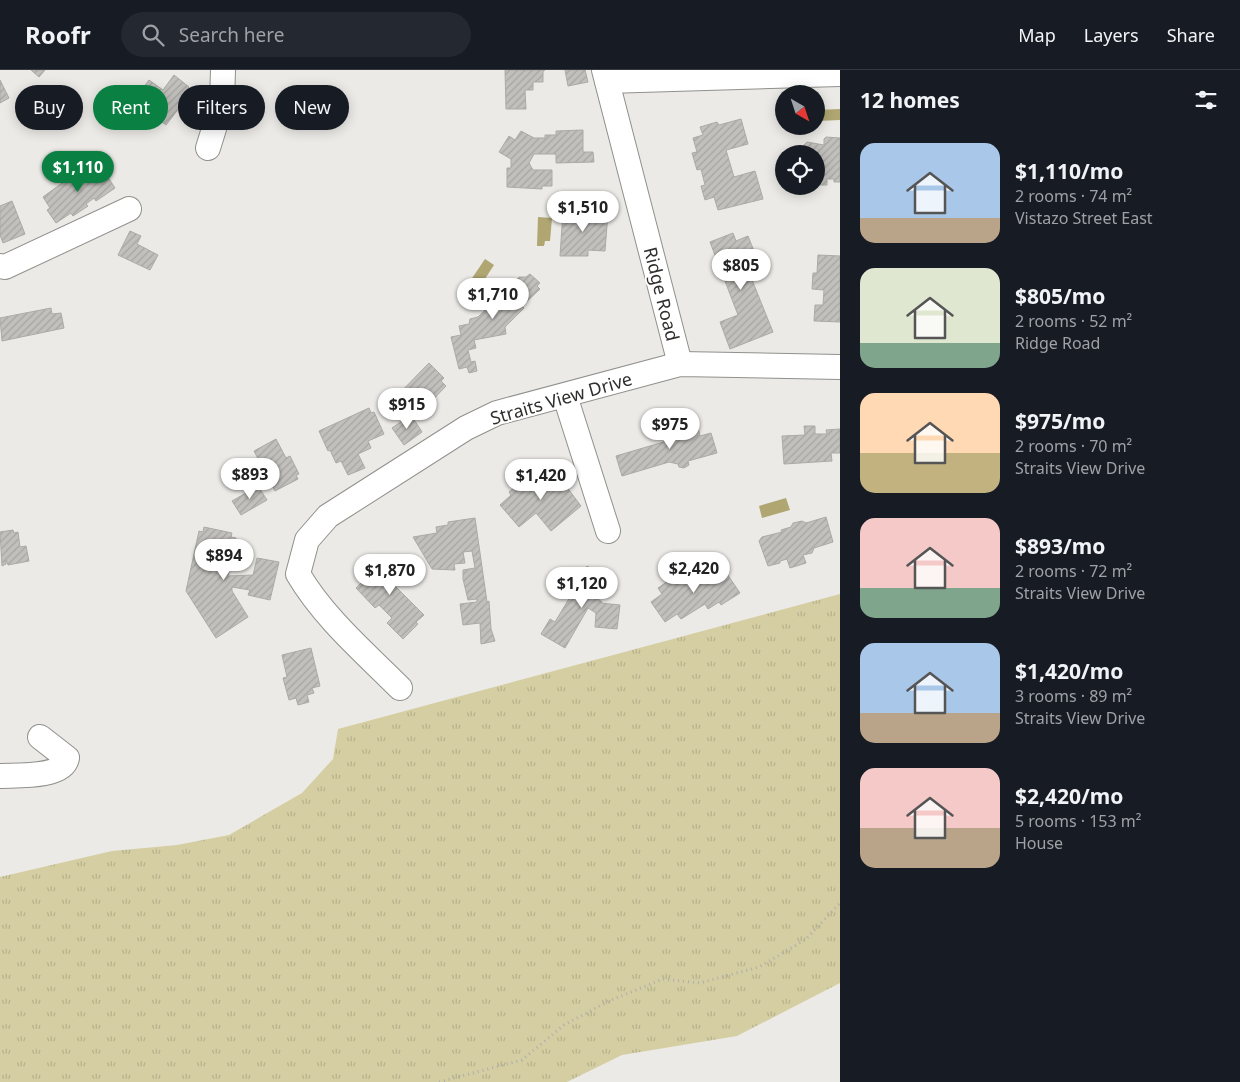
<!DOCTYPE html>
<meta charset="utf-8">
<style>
body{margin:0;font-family:"Noto Sans",sans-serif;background:#242831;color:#f1f3f6;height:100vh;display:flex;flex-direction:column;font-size:19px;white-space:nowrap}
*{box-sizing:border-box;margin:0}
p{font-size:16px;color:#9ea1a6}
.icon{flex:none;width:28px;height:28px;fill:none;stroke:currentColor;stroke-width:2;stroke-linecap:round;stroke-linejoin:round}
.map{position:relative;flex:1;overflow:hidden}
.details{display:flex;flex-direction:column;background:#171b24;width:400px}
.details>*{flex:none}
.guide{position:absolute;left:15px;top:15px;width:475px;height:45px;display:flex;gap:10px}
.needle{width:32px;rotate:141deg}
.controls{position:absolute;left:775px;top:15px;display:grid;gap:10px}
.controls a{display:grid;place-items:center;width:50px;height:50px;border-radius:50%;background:#171b24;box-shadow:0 2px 12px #0003;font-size:25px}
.price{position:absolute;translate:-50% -42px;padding:0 11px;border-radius:18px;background:#fff;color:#222;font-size:16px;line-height:32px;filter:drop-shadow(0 1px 2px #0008)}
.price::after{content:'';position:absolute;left:50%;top:30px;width:15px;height:11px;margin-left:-8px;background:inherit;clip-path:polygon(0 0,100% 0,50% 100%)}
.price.current{background:#0b8043;color:#fff}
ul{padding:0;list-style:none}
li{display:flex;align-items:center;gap:15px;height:125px;padding:0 20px}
li span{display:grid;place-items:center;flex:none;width:140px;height:100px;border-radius:15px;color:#555}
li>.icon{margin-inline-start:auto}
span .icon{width:60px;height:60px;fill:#fffc;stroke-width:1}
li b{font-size:21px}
h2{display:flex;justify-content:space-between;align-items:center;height:60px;padding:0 20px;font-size:21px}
.chip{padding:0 18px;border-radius:22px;background:#171b24;box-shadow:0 2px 12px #0003;font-size:18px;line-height:45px}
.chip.current{background:#0b8043;color:#fff}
header{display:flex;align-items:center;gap:30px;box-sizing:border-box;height:70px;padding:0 25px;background:#171b24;border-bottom:1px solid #363941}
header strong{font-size:24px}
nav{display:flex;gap:28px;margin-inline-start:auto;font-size:18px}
.search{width:350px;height:45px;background:#242831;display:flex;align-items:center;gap:12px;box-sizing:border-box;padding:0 18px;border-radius:28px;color:#9ea1a6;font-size:19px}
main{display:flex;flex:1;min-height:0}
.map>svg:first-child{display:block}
.grass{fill:url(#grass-tufts)}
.water{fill:#afa672}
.building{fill:url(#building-hatch);stroke:#aaaaa6}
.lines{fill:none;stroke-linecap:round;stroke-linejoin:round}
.minor-casing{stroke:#90908c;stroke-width:26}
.path{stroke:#afaeab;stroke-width:3;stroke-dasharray:1 4;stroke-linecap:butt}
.minor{stroke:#fff;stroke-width:24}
.labels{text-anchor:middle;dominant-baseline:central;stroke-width:4;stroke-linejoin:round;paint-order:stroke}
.street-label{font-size:18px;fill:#302f2e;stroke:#fff}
</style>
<header>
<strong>Roofr</strong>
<div class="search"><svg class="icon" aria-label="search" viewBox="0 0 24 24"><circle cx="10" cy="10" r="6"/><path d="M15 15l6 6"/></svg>Search here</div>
<nav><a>Map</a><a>Layers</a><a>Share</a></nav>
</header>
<main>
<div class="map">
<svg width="840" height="1012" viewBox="0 0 840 1012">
<defs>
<pattern id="grass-tufts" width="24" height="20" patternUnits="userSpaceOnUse" patternTransform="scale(1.25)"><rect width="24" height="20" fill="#d5cea2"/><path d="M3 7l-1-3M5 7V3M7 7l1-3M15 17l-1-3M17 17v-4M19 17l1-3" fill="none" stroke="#b7b18c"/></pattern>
<pattern id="building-hatch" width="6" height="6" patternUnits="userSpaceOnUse" patternTransform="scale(1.25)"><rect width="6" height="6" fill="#c1c0bc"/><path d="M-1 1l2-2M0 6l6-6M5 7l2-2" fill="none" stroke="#a6a5a2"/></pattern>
</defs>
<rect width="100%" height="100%" fill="#ebeae6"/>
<polygon class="grass" points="840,524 840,913 737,966 622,985 567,1012 0,1012 0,807 112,781 177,775 229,765 302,723 333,689 338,659"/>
<g class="water">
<polygon points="840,39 840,50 817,51 817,40"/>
<polygon points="538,147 552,148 550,171 545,171 544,176 537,176"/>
<polygon points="485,189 494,195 470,232 460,226"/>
<polygon points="786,428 790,440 762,448 759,436"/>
</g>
<g class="building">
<polygon points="31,0 45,0 39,7"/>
<polygon points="505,0 545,0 543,1 543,12 533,12 533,20 525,20 526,39 506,39"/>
<polygon points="565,0 585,0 588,12 568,16"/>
<polygon points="174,5 189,17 179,30 183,33 166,55 133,31 149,10 163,20"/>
<polygon points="0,10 9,28 0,33"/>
<polygon points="741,49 748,74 726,80 734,107 755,101 763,129 718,140 714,127 705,130 701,116 705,115 701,99 697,100 692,83 697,82 693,68 703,65 700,57 717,52 719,55"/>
<polygon points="583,60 583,82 593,82 594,92 556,93 556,84 534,84 529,93 533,100 552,100 552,116 542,116 542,119 507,117 507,98 511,98 511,89 499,82 509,66 515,70 521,61 534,68 545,68 545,65 556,65 556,61"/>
<polygon points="826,67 840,68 840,112 834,112 834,109 827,109 827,115 816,115 816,84 805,84 803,76 807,72 824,75 824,69"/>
<polygon points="92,93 100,104 104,101 115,118 96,131 94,128 86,134 88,136 73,146 71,143 56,153 47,140 50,138 43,127 69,108 70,110 79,105 77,103"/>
<polygon points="12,131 25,164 3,173 0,165 0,136"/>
<polygon points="563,141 608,143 605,181 588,180 588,186 560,186"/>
<polygon points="130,161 141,166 137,174 158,185 150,200 118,185"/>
<polygon points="733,163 736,171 748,166 758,191 746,195 773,262 730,279 720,252 738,245 710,172"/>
<polygon points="818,185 840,186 840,252 814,251 815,235 823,235 824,220 812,219 813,203 817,203"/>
<polygon points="530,204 540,213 537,216 540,219 522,236 524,238 505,257 506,264 474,270 476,278 468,280 471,292 475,291 477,301 469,303 467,297 459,299 451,267 461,265 459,256 469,254 470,249 478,247 494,231 496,233 509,221 510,222 513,220 514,212 519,207 526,207"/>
<polygon points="51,238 52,244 61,243 64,258 2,271 0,248"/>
<polygon points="429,293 444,308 441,311 446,316 427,336 423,332 408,347 392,331"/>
<polygon points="369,338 371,343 374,342 384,364 368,371 371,378 358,384 365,398 348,405 341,391 336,393 330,380 328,381 319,361"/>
<polygon points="411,345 422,362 404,375 392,358"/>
<polygon points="692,349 694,354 697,353 700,366 711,363 717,383 688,391 689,395 684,398 679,397 678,394 669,392 622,406 616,386 677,368 673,355"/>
<polygon points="804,356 815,356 815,364 827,364 826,360 840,359 840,383 831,383 832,391 784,394 782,366 805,365"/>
<polygon points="276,369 286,388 290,386 299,404 296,405 298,409 275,421 254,381"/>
<polygon points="545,398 562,419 566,416 581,436 551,461 536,443 519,457 500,435 511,425 509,422 516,416 517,418"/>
<polygon points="258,416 267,430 241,445 232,431"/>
<polygon points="826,447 833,472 814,478 812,483 803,485 806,493 790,498 787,489 780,491 780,493 768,496 759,471 762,467 782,462 781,460 791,457 793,453 802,451 806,453"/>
<polygon points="475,448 487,532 489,531 491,559 495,571 481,574 480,553 463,555 460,534 477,532 477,529 468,530 463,509 463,500 475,498 472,481 463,482 465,493 454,494 455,500 432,499 413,467 437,463 436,457 448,455 448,452"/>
<polygon points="204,457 232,463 231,467 236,468 228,506 253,505 257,488 279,492 270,530 248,525 250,520 232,517 232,521 248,547 216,568 186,521 199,461 203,462"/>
<polygon points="13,460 14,463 18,462 20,477 26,476 29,491 8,495 6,490 6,494 2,496 0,462"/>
<polygon points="384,484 403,505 393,514 424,545 416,552 418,554 403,569 387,553 392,548 379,535 375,538 356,518 370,504 366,500"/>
<polygon points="587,496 601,505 598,510 603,513 595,527 602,532 601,533 620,535 617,559 595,557 596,543 588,538 565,578 541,564 550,549 555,552 576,517 570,514 579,499 584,502"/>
<polygon points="706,498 711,506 723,498 740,523 721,535 719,532 708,539 705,534 681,549 677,544 665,552 651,532 662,524 658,518 671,509 676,515 679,513 677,509 688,501 693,507"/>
<polygon points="311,578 320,616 312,618 314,623 307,625 309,632 298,635 296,628 289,630 283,608 287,607 282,585"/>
</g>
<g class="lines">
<defs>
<g id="minor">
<polyline points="604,0 680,294"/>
<polyline points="607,11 840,4"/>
<polyline points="208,78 222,33 223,0"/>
<polyline points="0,196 5,197 129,139"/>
<polyline points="565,326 608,461"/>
<path d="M400,618C364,582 324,548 298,504L307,470L328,446L466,358L497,343L680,294L840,297"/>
<path d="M0,706C17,705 63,708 67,688L40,667"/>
</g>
</defs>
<use href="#minor" class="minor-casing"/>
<polyline class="path" points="439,1012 522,990 564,955 609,931 663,909 700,913 759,897 805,870 840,833"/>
<use href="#minor" class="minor"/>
</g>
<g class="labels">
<g class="street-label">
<text transform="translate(662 224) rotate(76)">Ridge Road</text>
<text transform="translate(561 328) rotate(-16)">Straits View Drive</text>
</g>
</g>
</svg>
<div class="controls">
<a><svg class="needle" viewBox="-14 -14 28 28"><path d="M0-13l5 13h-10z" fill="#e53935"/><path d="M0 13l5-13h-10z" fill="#9ea1a6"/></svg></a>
<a><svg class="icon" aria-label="locate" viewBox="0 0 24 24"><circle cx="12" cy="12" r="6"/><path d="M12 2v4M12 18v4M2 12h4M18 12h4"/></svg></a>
</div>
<b class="price current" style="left:78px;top:123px">$1,110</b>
<b class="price" style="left:583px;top:163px">$1,510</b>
<b class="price" style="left:741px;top:221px">$805</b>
<b class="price" style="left:493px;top:250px">$1,710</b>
<b class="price" style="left:407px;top:360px">$915</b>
<b class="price" style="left:670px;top:380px">$975</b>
<b class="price" style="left:250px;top:430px">$893</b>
<b class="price" style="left:541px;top:431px">$1,420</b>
<b class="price" style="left:224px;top:511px">$894</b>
<b class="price" style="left:694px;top:524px">$2,420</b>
<b class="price" style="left:390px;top:526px">$1,870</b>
<b class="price" style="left:582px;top:539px">$1,120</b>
<div class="guide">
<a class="chip">Buy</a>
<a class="chip current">Rent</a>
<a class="chip">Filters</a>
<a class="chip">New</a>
</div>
</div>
<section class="details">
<h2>12 homes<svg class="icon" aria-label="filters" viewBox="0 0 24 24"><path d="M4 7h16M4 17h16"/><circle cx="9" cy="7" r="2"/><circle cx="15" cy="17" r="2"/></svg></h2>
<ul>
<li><span style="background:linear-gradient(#a9c7e8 75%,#b9a48a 0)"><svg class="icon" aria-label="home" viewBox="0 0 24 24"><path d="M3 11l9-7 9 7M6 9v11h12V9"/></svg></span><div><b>$1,110/mo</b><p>2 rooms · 74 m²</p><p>Vistazo Street East</p></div></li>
<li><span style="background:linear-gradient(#dfe7d0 75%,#7fa58c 0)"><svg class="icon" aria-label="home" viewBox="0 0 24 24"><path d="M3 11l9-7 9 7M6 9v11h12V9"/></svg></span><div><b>$805/mo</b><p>2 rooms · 52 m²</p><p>Ridge Road</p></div></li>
<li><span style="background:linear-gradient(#ffd9b3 60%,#c2b280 0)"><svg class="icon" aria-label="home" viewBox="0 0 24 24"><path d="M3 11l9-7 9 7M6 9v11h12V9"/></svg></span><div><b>$975/mo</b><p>2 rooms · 70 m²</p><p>Straits View Drive</p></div></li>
<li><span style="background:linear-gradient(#f6c9c9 70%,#7fa58c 0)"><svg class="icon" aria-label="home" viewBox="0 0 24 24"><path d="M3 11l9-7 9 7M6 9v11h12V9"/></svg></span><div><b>$893/mo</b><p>2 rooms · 72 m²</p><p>Straits View Drive</p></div></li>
<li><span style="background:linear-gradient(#a9c7e8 70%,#b9a48a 0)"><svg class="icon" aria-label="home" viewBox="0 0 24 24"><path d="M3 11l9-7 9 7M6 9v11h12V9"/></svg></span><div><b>$1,420/mo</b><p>3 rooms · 89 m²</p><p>Straits View Drive</p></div></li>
<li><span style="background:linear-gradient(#f6c9c9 60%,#b9a48a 0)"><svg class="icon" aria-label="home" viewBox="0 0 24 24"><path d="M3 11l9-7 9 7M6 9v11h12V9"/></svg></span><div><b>$2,420/mo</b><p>5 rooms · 153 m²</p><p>House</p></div></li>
</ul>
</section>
</main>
